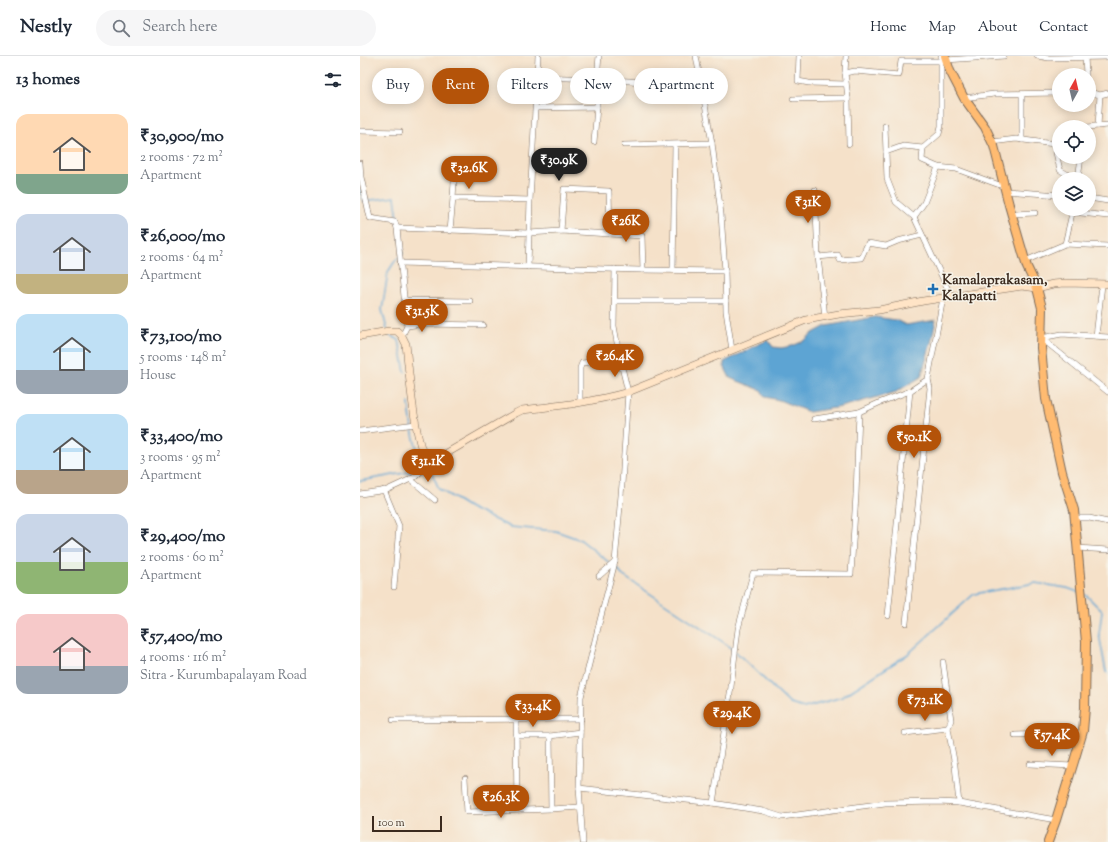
<!DOCTYPE html>
<meta charset="utf-8">
<style>
body{margin:0;font-family:"Sorts Mill Goudy",serif;background:#f6f6f7;color:#1f2937;height:100vh;display:flex;flex-direction:column;font-size:15px;white-space:nowrap}
*{box-sizing:border-box;margin:0}
p{font-size:13px;color:#747a83}
.icon{flex:none;width:22px;height:22px;fill:none;stroke:currentColor;stroke-width:2;stroke-linecap:round;stroke-linejoin:round}
.map{position:relative;flex:1;overflow:hidden}
.drawer{display:flex;flex-direction:column;background:#fff;width:360px}
.drawer>*{flex:none}
.banner{position:absolute;left:12px;top:12px;width:380px;height:36px;display:flex;gap:8px}
.needle{width:26px;rotate:8deg}
.tools{position:absolute;left:692px;top:12px;display:grid;gap:8px}
.tools a{display:grid;place-items:center;width:44px;height:44px;border-radius:50%;background:#fff;box-shadow:0 2px 10px #0003;font-size:20px}
.scale{position:absolute;left:12px;bottom:10px;width:70px;box-sizing:border-box;padding-left:4px;border:2px solid #3b2a1e;border-top:0;font-size:11px;line-height:14px;white-space:nowrap;color:#3b2a1e;-webkit-text-stroke:3px #f7f3e8;paint-order:stroke}
.price{position:absolute;translate:-50% -34px;padding:0 9px;border-radius:14px;background:#b45309;color:#fff;font-size:13px;line-height:26px;filter:drop-shadow(0 1px 2px #0008)}
.price::after{content:'';position:absolute;left:50%;top:24px;width:12px;height:9px;margin-left:-6px;background:inherit;clip-path:polygon(0 0,100% 0,50% 100%)}
.price.current{background:#222;color:#fff}
ul{padding:0;list-style:none}
li{display:flex;align-items:center;gap:12px;height:100px;padding:0 16px}
li span{display:grid;place-items:center;flex:none;width:112px;height:80px;border-radius:12px;color:#555}
li>.icon{margin-inline-start:auto}
span .icon{width:48px;height:48px;fill:#fffc;stroke-width:1}
li b{font-size:17px}
h2{display:flex;justify-content:space-between;align-items:center;height:48px;padding:0 16px;font-size:17px}
.pill{padding:0 14px;border-radius:18px;background:#fff;box-shadow:0 2px 10px #0003;font-size:14px;line-height:36px}
.pill.current{background:#b45309;color:#fff}
header{display:flex;align-items:center;gap:24px;box-sizing:border-box;height:56px;padding:0 20px;background:#fff;border-bottom:1px solid #e0e1e3}
header strong{font-size:19px}
nav{display:flex;gap:22px;margin-inline-start:auto;font-size:14px}
.search{width:280px;height:36px;background:#f6f6f7;display:flex;align-items:center;gap:10px;box-sizing:border-box;padding:0 14px;border-radius:22px;color:#747a83;font-size:15px}
main{display:flex;flex:1;min-height:0}
.map>svg:first-child{display:block}
.water{fill:#5da4d3;stroke:#4c6778}
.lines{fill:none;stroke-linecap:round;stroke-linejoin:round}
.stream{stroke:#5da4d3;stroke-width:1.5}
.minor-casing{stroke:#7c6a5a;stroke-width:6}
.secondary-casing{stroke:#7c6a5a;stroke-width:8}
.primary-casing{stroke:#7c6a5a;stroke-width:10}
.minor{stroke:#fff;stroke-width:5}
.secondary{stroke:#ffe4c6;stroke-width:7}
.primary{stroke:#ffbb71;stroke-width:8}
.poi-dot{fill:#1f6fb2;stroke:#f7f3e8;stroke-width:1.5}
.labels{text-anchor:middle;dominant-baseline:central;stroke-width:3;stroke-linejoin:round;paint-order:stroke}
.poi-label{font-size:14px;font-weight:bold;fill:#3b2a1e;stroke:#f7f3e8;text-anchor:start}
</style>
<header>
<strong>Nestly</strong>
<div class="search"><svg class="icon" aria-label="search" viewBox="0 0 24 24"><circle cx="10" cy="10" r="6"/><path d="M15 15l6 6"/></svg>Search here</div>
<nav><a>Home</a><a>Map</a><a>About</a><a>Contact</a></nav>
</header>
<main>
<section class="drawer">
<h2>13 homes<svg class="icon" aria-label="filters" viewBox="0 0 24 24"><path d="M4 7h16M4 17h16"/><circle cx="9" cy="7" r="2"/><circle cx="15" cy="17" r="2"/></svg></h2>
<ul>
<li><span style="background:linear-gradient(#ffd9b3 75%,#7fa58c 0)"><svg class="icon" aria-label="home" viewBox="0 0 24 24"><path d="M3 11l9-7 9 7M6 9v11h12V9"/></svg></span><div><b>₹30,900/mo</b><p>2 rooms · 72 m²</p><p>Apartment</p></div></li>
<li><span style="background:linear-gradient(#c9d6e8 75%,#c2b280 0)"><svg class="icon" aria-label="home" viewBox="0 0 24 24"><path d="M3 11l9-7 9 7M6 9v11h12V9"/></svg></span><div><b>₹26,000/mo</b><p>2 rooms · 64 m²</p><p>Apartment</p></div></li>
<li><span style="background:linear-gradient(#bfe0f5 70%,#9aa5b1 0)"><svg class="icon" aria-label="home" viewBox="0 0 24 24"><path d="M3 11l9-7 9 7M6 9v11h12V9"/></svg></span><div><b>₹73,100/mo</b><p>5 rooms · 148 m²</p><p>House</p></div></li>
<li><span style="background:linear-gradient(#bfe0f5 70%,#b9a48a 0)"><svg class="icon" aria-label="home" viewBox="0 0 24 24"><path d="M3 11l9-7 9 7M6 9v11h12V9"/></svg></span><div><b>₹33,400/mo</b><p>3 rooms · 95 m²</p><p>Apartment</p></div></li>
<li><span style="background:linear-gradient(#c9d6e8 60%,#8fb573 0)"><svg class="icon" aria-label="home" viewBox="0 0 24 24"><path d="M3 11l9-7 9 7M6 9v11h12V9"/></svg></span><div><b>₹29,400/mo</b><p>2 rooms · 60 m²</p><p>Apartment</p></div></li>
<li><span style="background:linear-gradient(#f6c9c9 65%,#9aa5b1 0)"><svg class="icon" aria-label="home" viewBox="0 0 24 24"><path d="M3 11l9-7 9 7M6 9v11h12V9"/></svg></span><div><b>₹57,400/mo</b><p>4 rooms · 116 m²</p><p>Sitra - Kurumbapalayam Road</p></div></li>
</ul>
</section>
<div class="map">
<svg width="748" height="786" viewBox="0 0 748 786">
<rect width="100%" height="100%" fill="#f7f3e8"/>
<filter id="ink" filterUnits="userSpaceOnUse"><feTurbulence type="fractalNoise" baseFrequency=".025" numOctaves="2"/><feDisplacementMap in="SourceGraphic" scale="8" xChannelSelector="R" yChannelSelector="G"/><feConvolveMatrix kernelMatrix="1 2 1 2 8 2 1 2 1" color-interpolation-filters="sRGB"/></filter>
<filter id="wash" filterUnits="userSpaceOnUse"><feTurbulence type="fractalNoise" baseFrequency=".012" numOctaves="4" result="noise"/><feDisplacementMap in="SourceGraphic" scale="16" xChannelSelector="R" yChannelSelector="G"/><feGaussianBlur stdDeviation="0.9" result="paint"/><feColorMatrix in="noise" values="0 0 0 0 0 0 0 0 0 0 0 0 0 0 0 0 0 1.4 0 .05"/><feComposite in="paint" operator="in"/></filter>
<g filter="url(#wash)">
<rect width="100%" height="100%" fill="#f5e1c9"/>
<polygon class="water" points="515,261 536,264 546,269 576,264 571,287 561,321 536,336 481,351 449,356 419,344 405,341 401,334 370,322 364,310 364,306 397,289 408,284 413,291 421,292 432,290 444,285 453,277 466,270"/>
<g class="lines">
<g class="stream">
<polyline points="0,133 3,145 35,141 39,170"/>
<polyline points="40,177 43,197 41,199"/>
<polyline points="27,273 22,254 28,216 35,205 39,201"/>
<polyline points="28,277 29,279 39,284 45,316"/>
<path d="M49,347C51,368 53,391 65,409"/>
<polyline points="63,416 72,417 79,433 110,452 150,471 196,475 221,484 251,508"/>
<polyline points="0,425 50,416 57,416"/>
<polyline points="256,512 259,514 262,519 369,590 373,594"/>
<polyline points="725,539 727,540 742,555 739,578 746,616 748,617"/>
<polyline points="376,596 430,648 444,652 482,641 548,598 614,538 675,527 707,532 718,536"/>
</g>
</g>
</g>
<g filter="url(#ink)">
<g class="lines">
<defs>
<g id="minor">
<polyline points="336,0 352,87"/>
<polyline points="439,0 438,25 449,27 486,28"/>
<polyline points="486,0 485,17 488,42 489,88"/>
<polyline points="581,0 581,70 579,78 563,92 543,90 526,96 527,123 536,146 554,161 591,240"/>
<polyline points="677,0 689,2 748,1"/>
<polyline points="725,0 726,19"/>
<polyline points="586,4 644,0"/>
<polyline points="485,17 495,15 539,19 541,5 580,5"/>
<polyline points="177,21 237,23 300,27"/>
<polyline points="740,39 748,37"/>
<polyline points="604,42 634,38 699,37"/>
<polyline points="433,43 488,42"/>
<polyline points="176,52 237,51"/>
<polyline points="525,70 526,96"/>
<polyline points="738,70 748,69"/>
<polyline points="728,71 738,70 740,39 729,36"/>
<polyline points="0,75 40,76"/>
<polyline points="662,84 662,38"/>
<polyline points="234,86 237,51 237,23 239,0"/>
<polyline points="632,86 656,83 694,88 700,114 715,123"/>
<polyline points="264,89 352,87 361,158 365,215"/>
<polyline points="563,92 562,104 578,111 596,113 645,131"/>
<polyline points="0,107 1,121 10,162 35,166 37,172 47,270 42,280"/>
<polyline points="718,123 721,101"/>
<polyline points="455,134 458,201"/>
<polyline points="646,135 699,139"/>
<polyline points="93,142 95,110"/>
<polyline points="729,142 748,145"/>
<polyline points="712,156 748,160"/>
<polyline points="652,158 675,157"/>
<polyline points="554,161 564,147 578,111"/>
<polyline points="37,172 169,177 201,175 282,180 283,214"/>
<polyline points="90,175 93,142 170,144"/>
<polyline points="201,175 204,133 249,135 250,178"/>
<polyline points="705,188 748,190"/>
<polyline points="665,205 705,188 713,153"/>
<polyline points="40,207 280,214 365,215 366,255 372,294"/>
<polyline points="168,211 170,144 178,0"/>
<polyline points="313,214 315,89"/>
<polyline points="44,244 110,245"/>
<polyline points="255,245 366,245"/>
<polyline points="465,261 458,201 478,199 480,204 501,202 508,187 526,190 538,185 562,179"/>
<polyline points="47,270 63,268 123,269"/>
<polyline points="736,280 742,229"/>
<polyline points="681,282 748,336"/>
<polyline points="681,282 702,278 748,281"/>
<polyline points="220,347 220,312 222,307 260,303"/>
<polyline points="454,363 499,356 521,346 550,335 568,323"/>
<polyline points="0,375 56,368"/>
<polyline points="50,423 75,444"/>
<polyline points="24,434 39,470 34,531"/>
<polyline points="0,438 27,434 55,421 74,403"/>
<polyline points="714,462 729,462 748,466"/>
<polyline points="717,492 748,494"/>
<polyline points="239,520 255,506"/>
<polyline points="528,560 550,335"/>
<polyline points="546,567 570,332 568,323 583,242"/>
<polyline points="583,606 591,664 588,672 595,710 599,747"/>
<polyline points="156,663 157,754"/>
<polyline points="33,664 221,663"/>
<polyline points="545,677 588,672"/>
<polyline points="655,679 722,677"/>
<polyline points="156,680 190,680 220,676"/>
<polyline points="190,680 191,753"/>
<polyline points="670,708 713,710"/>
<polyline points="105,722 107,756 191,753 220,751"/>
<polyline points="219,732 353,747 403,755 422,761 525,747 579,746 599,747 696,764"/>
<polyline points="353,747 371,631 378,573 393,517 491,518 496,439 499,356"/>
<polyline points="223,786 219,732 221,641 239,568 255,506 262,428 268,336 260,303 254,270 255,213"/>
</g>
<path id="secondary" d="M0,280L29,275H37L42,280L46,288C48,308 55,388 65,400C69,404 75,402 80,401L156,357L162,354C198,350 233,346 268,336L446,264L479,258L519,254L563,245L662,230L677,232L693,228L705,227L748,228"/>
<polyline id="primary" points="585,0 590,15 604,42 625,71 634,90 649,149 667,211 677,232 682,252 681,292 686,343 702,416 714,454 726,586 725,652 723,675 715,702 696,764 688,786"/>
</defs>
<use href="#minor" class="minor-casing"/>
<use href="#secondary" class="secondary-casing"/>
<use href="#primary" class="primary-casing"/>
<use href="#minor" class="minor"/>
<use href="#secondary" class="secondary"/>
<use href="#primary" class="primary"/>
</g>
</g>
<path class="poi-dot" d="M571 227h4v4h4v4h-4v4h-4v-4h-4v-4h4z"/>
<g class="labels">
<g class="poi-label">
<text x="582" y="225">Kamalaprakasam,<tspan x="582" dy="16">Kalapatti</tspan></text>
</g>
</g>
</svg>
<div class="tools">
<a><svg class="needle" viewBox="-14 -14 28 28"><path d="M0-13l5 13h-10z" fill="#e53935"/><path d="M0 13l5-13h-10z" fill="#747a83"/></svg></a>
<a><svg class="icon" aria-label="locate" viewBox="0 0 24 24"><circle cx="12" cy="12" r="6"/><path d="M12 2v4M12 18v4M2 12h4M18 12h4"/></svg></a>
<a><svg class="icon" aria-label="layers" viewBox="0 0 24 24"><path d="M12 4l9 5-9 5-9-5zM3 14l9 5 9-5"/></svg></a>
</div>
<div class="scale">100 m</div>
<b class="price current" style="left:199px;top:126px">₹30.9K</b>
<b class="price" style="left:109px;top:134px">₹32.6K</b>
<b class="price" style="left:448px;top:168px">₹31K</b>
<b class="price" style="left:266px;top:187px">₹26K</b>
<b class="price" style="left:62px;top:277px">₹31.5K</b>
<b class="price" style="left:255px;top:322px">₹26.4K</b>
<b class="price" style="left:554px;top:403px">₹50.1K</b>
<b class="price" style="left:68px;top:427px">₹31.1K</b>
<b class="price" style="left:565px;top:666px">₹73.1K</b>
<b class="price" style="left:173px;top:672px">₹33.4K</b>
<b class="price" style="left:372px;top:679px">₹29.4K</b>
<b class="price" style="left:692px;top:701px">₹57.4K</b>
<b class="price" style="left:141px;top:763px">₹26.3K</b>
<div class="banner">
<a class="pill">Buy</a>
<a class="pill current">Rent</a>
<a class="pill">Filters</a>
<a class="pill">New</a>
<a class="pill">Apartment</a>
</div>
</div>
</main>
